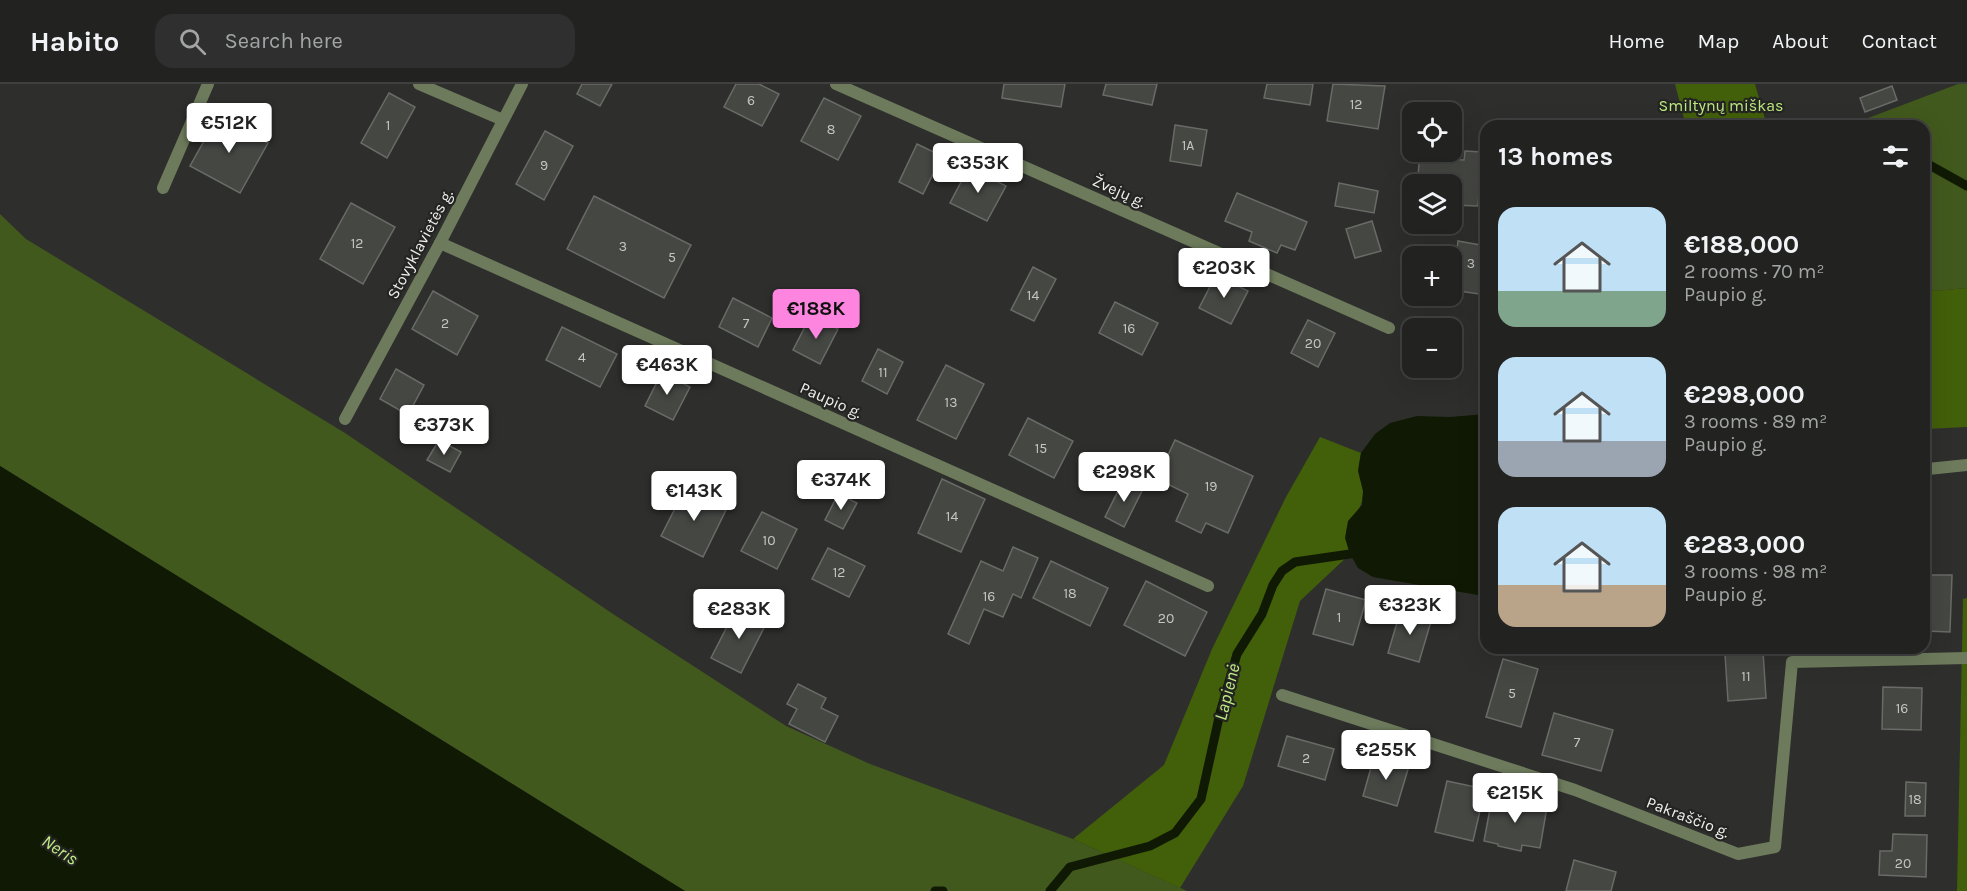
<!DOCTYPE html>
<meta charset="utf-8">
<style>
body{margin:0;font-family:Karla,sans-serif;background:#2e2f2e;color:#f1f3f6;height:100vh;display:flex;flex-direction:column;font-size:22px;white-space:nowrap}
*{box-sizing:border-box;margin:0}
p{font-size:20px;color:#a2a4a5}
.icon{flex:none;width:33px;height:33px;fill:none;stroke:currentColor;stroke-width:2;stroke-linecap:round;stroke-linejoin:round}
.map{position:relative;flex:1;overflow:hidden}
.side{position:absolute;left:1480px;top:36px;width:450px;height:534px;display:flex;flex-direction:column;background:#222321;border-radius:18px;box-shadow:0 6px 24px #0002,0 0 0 2px #3f403f}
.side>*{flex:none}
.tools{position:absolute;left:1402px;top:18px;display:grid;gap:12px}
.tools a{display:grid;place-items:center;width:60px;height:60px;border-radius:12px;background:#222321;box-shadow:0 6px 24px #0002,0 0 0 2px #3f403f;font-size:30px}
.price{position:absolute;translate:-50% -51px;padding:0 14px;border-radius:6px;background:#fff;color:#222;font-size:20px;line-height:39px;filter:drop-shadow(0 2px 3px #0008)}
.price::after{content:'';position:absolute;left:50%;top:36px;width:18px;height:14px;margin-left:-9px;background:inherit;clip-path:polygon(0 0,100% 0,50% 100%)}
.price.current{background:#fe85df;color:#111}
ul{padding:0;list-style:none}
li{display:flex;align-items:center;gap:18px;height:150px;padding:0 18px}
li span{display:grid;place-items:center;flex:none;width:168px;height:120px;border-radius:18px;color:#555}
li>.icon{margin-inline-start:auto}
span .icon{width:72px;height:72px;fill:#fffc;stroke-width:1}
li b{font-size:26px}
h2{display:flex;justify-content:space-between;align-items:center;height:72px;padding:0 18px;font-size:26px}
header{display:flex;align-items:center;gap:36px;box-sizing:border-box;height:84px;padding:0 30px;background:#222321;border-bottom:2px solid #3f403f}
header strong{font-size:28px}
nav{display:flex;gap:33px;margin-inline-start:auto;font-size:21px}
.search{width:420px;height:54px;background:#2e2f2e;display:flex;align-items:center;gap:15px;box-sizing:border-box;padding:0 21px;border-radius:18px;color:#a2a4a5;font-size:22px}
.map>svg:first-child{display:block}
.green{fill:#42591d}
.forest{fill:#425f0a}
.water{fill:#101903}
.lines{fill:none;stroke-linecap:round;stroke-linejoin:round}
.stream{stroke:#101903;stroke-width:9}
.building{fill:#454743;stroke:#696b67;stroke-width:1.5}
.minor{stroke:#6d7b5c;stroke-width:12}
.labels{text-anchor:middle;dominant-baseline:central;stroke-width:4.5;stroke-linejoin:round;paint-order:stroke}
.number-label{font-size:14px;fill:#c4c6c3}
.park-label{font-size:16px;fill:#bde980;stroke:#242522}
.street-label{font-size:16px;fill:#eff0ee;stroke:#242522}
.water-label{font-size:18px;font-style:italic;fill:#c0ed84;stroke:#242522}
</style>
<header>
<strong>Habito</strong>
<div class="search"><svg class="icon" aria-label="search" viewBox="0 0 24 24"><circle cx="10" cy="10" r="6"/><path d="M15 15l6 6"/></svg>Search here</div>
<nav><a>Home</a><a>Map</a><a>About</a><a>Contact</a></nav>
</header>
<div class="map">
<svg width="1967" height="807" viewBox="0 0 1967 807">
<rect width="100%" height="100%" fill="#2e2f2c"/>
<g class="green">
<polygon points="1958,0 1967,0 1967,204 1934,207 1925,204 1924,42 1847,42"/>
<polygon points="0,130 26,155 345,349 613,530 786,642 870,680 1073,755 1187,807 685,807 0,382"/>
</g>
<g class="forest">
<polygon points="1675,0 1755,0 1767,42 1686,42"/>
<polygon points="1925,204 1934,207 1967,204 1967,343 1925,345"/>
<path d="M1320,353L1361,369C1360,375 1358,382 1359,387C1359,395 1364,402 1363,410C1361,438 1338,430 1350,470L1300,517L1243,702L1180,804L1073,755L1164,681L1212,565L1286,413Z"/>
<polygon points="1967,514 1967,807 1957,807 1963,515"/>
</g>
<g class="water">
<polygon points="1486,330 1486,514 1478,511 1373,493 1358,484 1350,470 1345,454 1348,437 1362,421 1363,407 1358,387 1361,369 1375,350 1390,339 1417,332 1450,333"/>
<polygon points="0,382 685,807 0,807"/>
</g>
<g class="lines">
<g class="stream">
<polyline points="1924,78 1967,102"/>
<polyline points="935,807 943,807"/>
<polyline points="1050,807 1070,783 1150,762 1175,749 1201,715 1220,629 1237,570 1262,530 1273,501 1282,487 1295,478 1350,470 1359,466"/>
</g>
</g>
<g class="building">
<polygon points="582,0 612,0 600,22 577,10"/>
<polygon points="736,0 759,0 779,10 762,42 724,23"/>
<polygon points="1004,0 1065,0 1061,23 1002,14"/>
<polygon points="1106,0 1157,0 1152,21 1103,11"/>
<polygon points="1267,0 1313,0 1310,21 1264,14"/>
<polygon points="1333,0 1385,2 1378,45 1327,37"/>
<polygon points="1892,2 1897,16 1865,28 1860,14"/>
<polygon points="389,9 415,23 387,74 361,59"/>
<polygon points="824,14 861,32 838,76 801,57"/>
<polygon points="218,32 268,59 240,109 190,82"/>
<polygon points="1175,41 1207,46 1201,82 1170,77"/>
<polygon points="545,47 573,62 544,116 516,100"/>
<polygon points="917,60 942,72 923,110 899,98"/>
<polygon points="1465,67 1482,68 1478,122 1452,121 1452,100 1432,100 1433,93 1418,92 1420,68 1444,68 1443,75 1464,76"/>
<polygon points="969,83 1006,102 987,137 950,119"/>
<polygon points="1339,99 1378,107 1374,129 1335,122"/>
<polygon points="1237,109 1307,138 1295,166 1281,161 1277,169 1249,157 1252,148 1225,137"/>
<polygon points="594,112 691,161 664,214 567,165"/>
<polygon points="351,119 395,143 363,200 320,175"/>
<polygon points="1372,137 1381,167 1355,174 1346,145"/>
<polygon points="1458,157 1486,162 1486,211 1452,206"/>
<polygon points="1033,183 1056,195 1034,237 1011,226"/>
<polygon points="1216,191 1248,207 1231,240 1199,224"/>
<polygon points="433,207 478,232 457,271 412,245"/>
<polygon points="733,214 772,234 758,263 719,243"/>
<polygon points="1115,218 1158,239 1142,271 1099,249"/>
<polygon points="811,231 838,245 820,280 793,266"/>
<polygon points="1308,236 1335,249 1318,283 1291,269"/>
<polygon points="562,243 617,270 600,303 546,276"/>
<polygon points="878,265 903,278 887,310 862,297"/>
<polygon points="946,281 984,300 956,355 917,336"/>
<polygon points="396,285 424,301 408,331 380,315"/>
<polygon points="662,288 690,303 673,336 645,322"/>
<polygon points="1028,334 1073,357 1054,394 1009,371"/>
<polygon points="439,356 461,368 450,388 427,376"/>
<polygon points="1175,356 1253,392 1228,449 1206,439 1201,449 1176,437 1188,410 1157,395"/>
<polygon points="942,395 985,415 961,468 918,449"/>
<polygon points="1124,395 1143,405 1124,443 1105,433"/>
<polygon points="686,403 727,424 703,473 661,452"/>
<polygon points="838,410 857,419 843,445 825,436"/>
<polygon points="762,428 797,445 777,485 741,467"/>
<polygon points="1013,463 1038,474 1021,514 1013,510 1003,533 984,525 969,560 948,550 981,477 1003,487"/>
<polygon points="828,464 865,482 849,513 812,495"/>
<polygon points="1051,477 1108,504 1090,542 1033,514"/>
<polygon points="1928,491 1952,491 1950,548 1926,547"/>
<polygon points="1146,497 1207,528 1185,572 1124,541"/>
<polygon points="1326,505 1366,516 1353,561 1313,550"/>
<polygon points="737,523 767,538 741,589 711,574"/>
<polygon points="1401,525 1432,534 1419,578 1388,569"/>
<polygon points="1763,567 1766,614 1728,617 1725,570"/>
<polygon points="1503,575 1538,585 1521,643 1486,633"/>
<polygon points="798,600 826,614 821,624 838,632 825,658 789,640 797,625 787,620"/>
<polygon points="1883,603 1922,604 1921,646 1882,645"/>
<polygon points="1554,629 1613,646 1601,687 1542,671"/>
<polygon points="1287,652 1334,665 1325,696 1278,682"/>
<polygon points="1374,673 1409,682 1397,722 1363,712"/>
<polygon points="1447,697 1485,705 1473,757 1435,748"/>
<polygon points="1906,698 1926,699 1925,732 1905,732"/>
<polygon points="1492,714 1547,723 1540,764 1522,761 1521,767 1498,762 1498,760 1484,757"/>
<polygon points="1893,750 1927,751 1926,793 1879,791 1880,767 1892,767"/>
<polygon points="1574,776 1616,788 1611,807 1566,807"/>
</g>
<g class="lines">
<g class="minor">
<polyline points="419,0 503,36"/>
<polyline points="836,0 1389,244"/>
<polyline points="163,104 208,0"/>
<polyline points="440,159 1208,502"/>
<polyline points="345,335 440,159 522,0"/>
<polyline points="1928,385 1967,381"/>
<polyline points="1282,611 1575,706 1738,770 1775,763 1792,578 1967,574"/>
</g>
</g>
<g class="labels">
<g class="number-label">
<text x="751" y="16">6</text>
<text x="1356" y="20">12</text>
<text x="388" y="41">1</text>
<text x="831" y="45">8</text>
<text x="1188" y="61">1A</text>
<text x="544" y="81">9</text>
<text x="357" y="159">12</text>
<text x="623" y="162">3</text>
<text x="672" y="173">5</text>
<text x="1471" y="179">3</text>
<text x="1033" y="211">14</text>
<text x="445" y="239">2</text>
<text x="746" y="239">7</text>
<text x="1129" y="244">16</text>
<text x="1313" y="259">20</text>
<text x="582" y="273">4</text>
<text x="883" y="288">11</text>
<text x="951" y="318">13</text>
<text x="1041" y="364">15</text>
<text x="1211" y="402">19</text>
<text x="952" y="432">14</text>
<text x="769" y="456">10</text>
<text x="839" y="488">12</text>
<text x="1070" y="509">18</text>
<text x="989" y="512">16</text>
<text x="1339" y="533">1</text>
<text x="1166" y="534">20</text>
<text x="1746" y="592">11</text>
<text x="1512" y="609">5</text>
<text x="1902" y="624">16</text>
<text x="1577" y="658">7</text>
<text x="1306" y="674">2</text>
<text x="1915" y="715">18</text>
<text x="1903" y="779">20</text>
</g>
<g class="park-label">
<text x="1721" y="21">Smiltynų miškas</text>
</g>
<g class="street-label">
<text transform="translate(1119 107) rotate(24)">Žvejų g.</text>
<text transform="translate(420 160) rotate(-62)">Stovyklavietės g.</text>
<text transform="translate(831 316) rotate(24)">Paupio g.</text>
<text transform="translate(1688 733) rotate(21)">Pakraščio g.</text>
</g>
<g class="water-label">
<text transform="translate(1227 608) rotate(-76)">Lapienė</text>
<text transform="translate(60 766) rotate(34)">Neris</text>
</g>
</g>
</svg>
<div class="tools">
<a><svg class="icon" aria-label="locate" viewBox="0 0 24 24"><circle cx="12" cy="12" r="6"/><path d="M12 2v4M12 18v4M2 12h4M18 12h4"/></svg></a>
<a><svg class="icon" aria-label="layers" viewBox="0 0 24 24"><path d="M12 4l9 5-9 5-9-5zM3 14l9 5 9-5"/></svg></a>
<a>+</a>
<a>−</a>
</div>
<b class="price" style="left:229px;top:70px">€512K</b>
<b class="price" style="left:978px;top:110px">€353K</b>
<b class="price" style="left:1224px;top:215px">€203K</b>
<b class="price current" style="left:816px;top:256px">€188K</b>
<b class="price" style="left:667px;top:312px">€463K</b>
<b class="price" style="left:444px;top:372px">€373K</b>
<b class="price" style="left:1124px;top:419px">€298K</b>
<b class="price" style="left:841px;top:427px">€374K</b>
<b class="price" style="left:694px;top:438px">€143K</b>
<b class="price" style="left:1410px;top:552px">€323K</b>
<b class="price" style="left:739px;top:556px">€283K</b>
<b class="price" style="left:1386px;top:697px">€255K</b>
<b class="price" style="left:1515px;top:740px">€215K</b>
<section class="side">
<h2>13 homes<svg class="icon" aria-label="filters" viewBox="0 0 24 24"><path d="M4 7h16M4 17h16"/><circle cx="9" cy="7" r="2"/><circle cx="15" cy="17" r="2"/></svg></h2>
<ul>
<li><span style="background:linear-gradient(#bfe0f5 70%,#7fa58c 0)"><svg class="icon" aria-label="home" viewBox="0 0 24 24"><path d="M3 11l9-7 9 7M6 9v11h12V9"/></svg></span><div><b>€188,000</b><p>2 rooms · 70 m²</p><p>Paupio g.</p></div></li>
<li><span style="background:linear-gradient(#bfe0f5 70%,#9aa5b1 0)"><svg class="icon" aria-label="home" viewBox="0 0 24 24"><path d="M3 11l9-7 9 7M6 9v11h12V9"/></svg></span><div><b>€298,000</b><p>3 rooms · 89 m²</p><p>Paupio g.</p></div></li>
<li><span style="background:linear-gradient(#bfe0f5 65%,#b9a48a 0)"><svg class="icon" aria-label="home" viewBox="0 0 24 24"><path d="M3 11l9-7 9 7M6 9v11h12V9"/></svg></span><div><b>€283,000</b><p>3 rooms · 98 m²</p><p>Paupio g.</p></div></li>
</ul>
</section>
</div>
